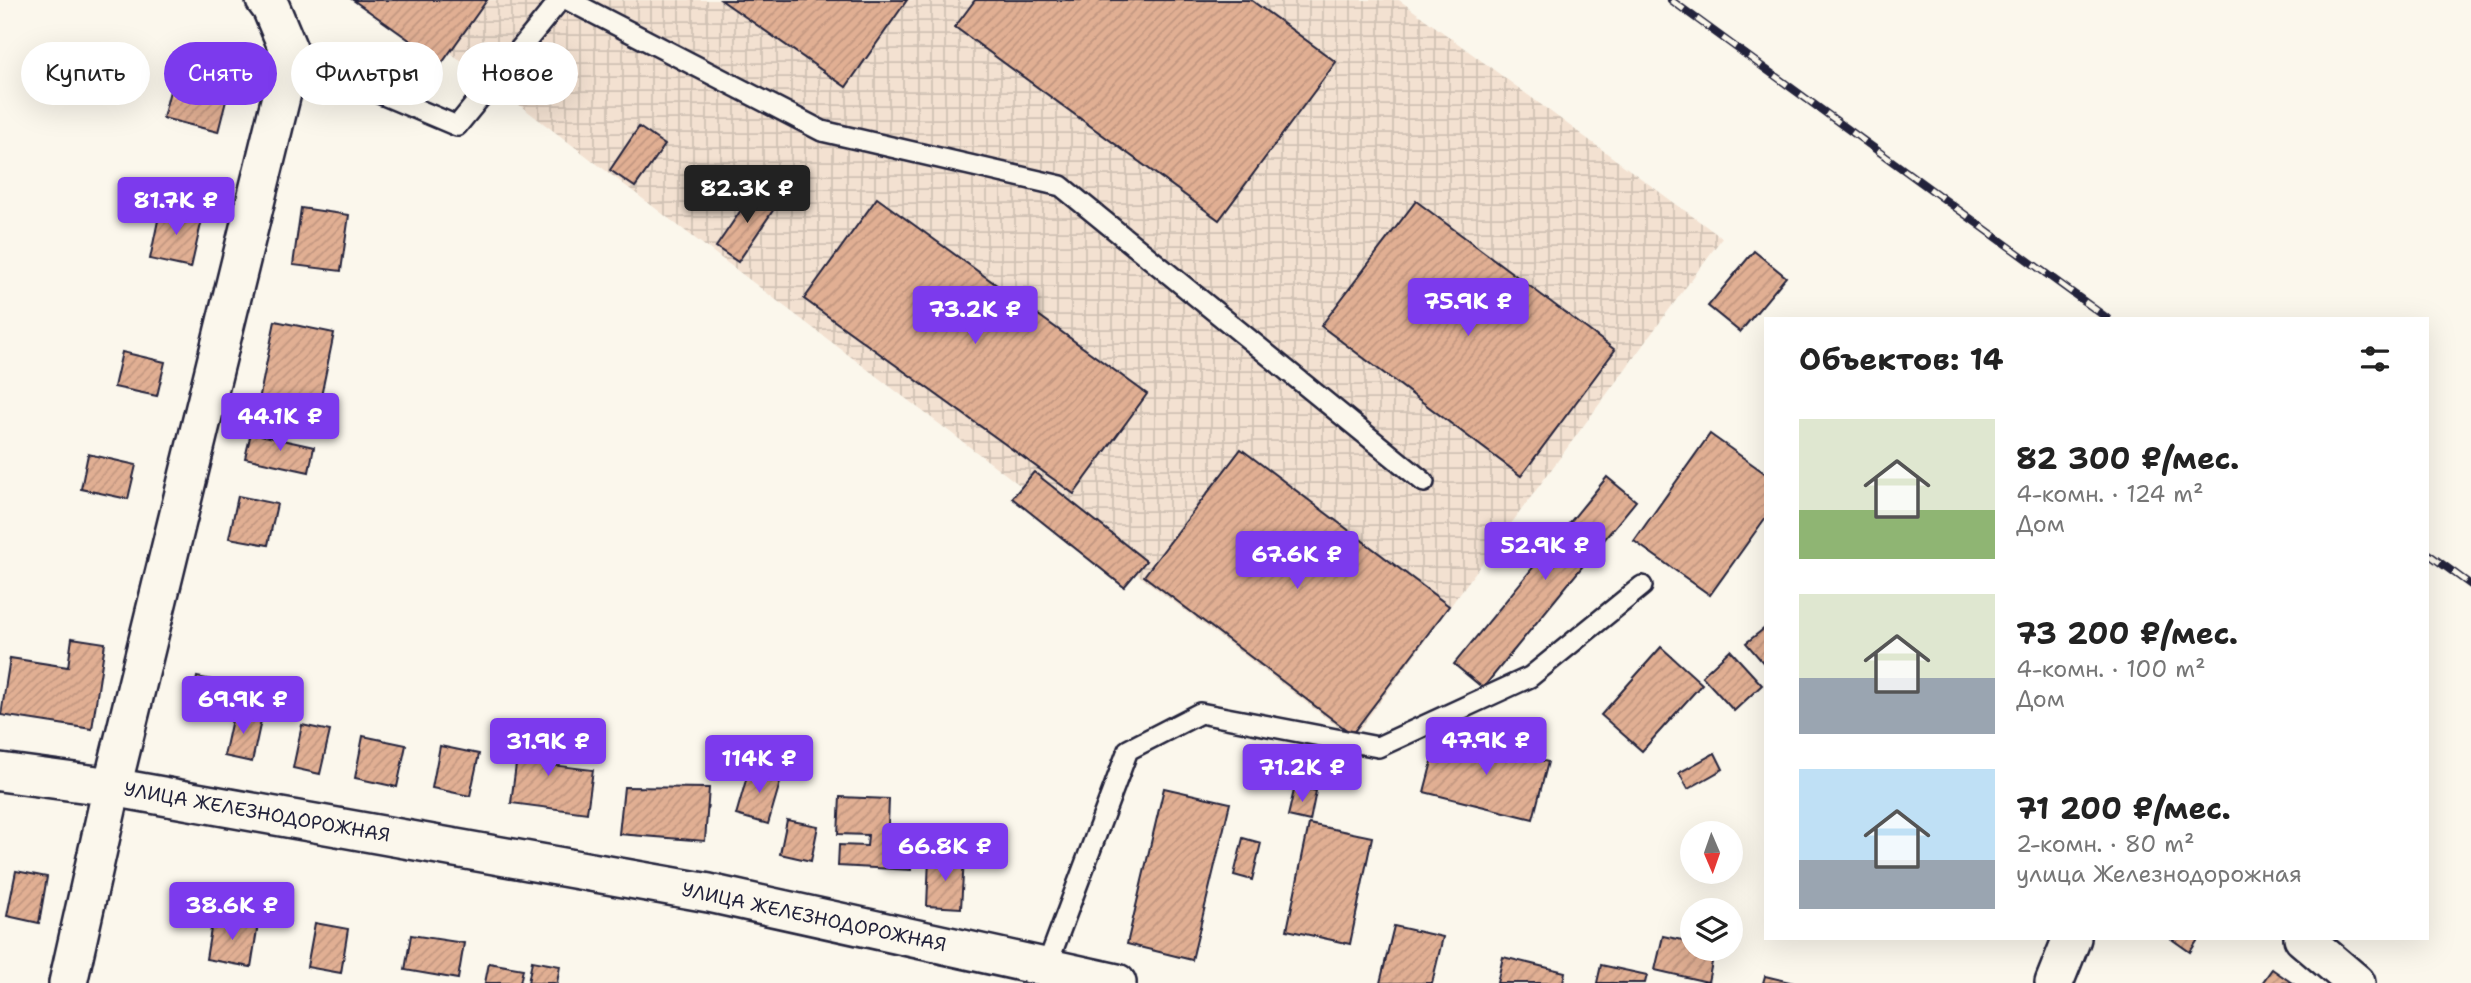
<!DOCTYPE html>
<html lang="ru">
<meta charset="utf-8">
<style>
body{margin:0;font-family:"Shantell Sans",sans-serif;background:#f6f6f6;color:#222;height:100vh;display:flex;flex-direction:column;font-size:26px;white-space:nowrap}
*{box-sizing:border-box;margin:0}
p{font-size:23px;color:#767676}
.icon{flex:none;width:38px;height:38px;fill:none;stroke:currentColor;stroke-width:2;stroke-linecap:round;stroke-linejoin:round}
.map{position:relative;flex:1;overflow:hidden}
.side{position:absolute;left:1764px;top:317px;width:665px;height:623px;display:flex;flex-direction:column;background:#fff;border-radius:0px;box-shadow:0 7px 28px #0002}
.side>*{flex:none}
.top-card{position:absolute;left:21px;top:42px;width:665px;height:63px;display:flex;gap:14px}
.needle{width:46px;rotate:178deg}
.controls{position:absolute;left:1680px;top:821px;display:grid;gap:14px}
.controls a{display:grid;place-items:center;width:63px;height:63px;border-radius:50%;background:#fff;box-shadow:0 7px 28px #0002;font-size:35px}
.price{position:absolute;translate:-50% -60px;padding:0 16px;border-radius:7px;background:#7c3aed;color:#fff;font-size:23px;line-height:46px;filter:drop-shadow(0 2px 4px #0008)}
.price::after{content:'';position:absolute;left:50%;top:42px;width:21px;height:16px;margin-left:-10px;background:inherit;clip-path:polygon(0 0,100% 0,50% 100%)}
.price.on{background:#222;color:#fff}
ul{padding:0;list-style:none}
li{display:flex;align-items:center;gap:21px;height:175px;padding:0 35px}
li span{display:grid;place-items:center;flex:none;width:196px;height:140px;border-radius:0px;color:#555}
li>.icon{margin-inline-start:auto}
span .icon{width:84px;height:84px;fill:#fffc;stroke-width:1}
li b{font-size:30px}
h2{display:flex;justify-content:space-between;align-items:center;height:84px;padding:0 35px;font-size:30px}
.tag{padding:0 24px;border-radius:32px;background:#fff;box-shadow:0 7px 28px #0002;font-size:24px;line-height:63px}
.tag.on{background:#7c3aed;color:#fff}
.map>svg:first-child{display:block}
.industrial{fill:url(#industrial-grid)}
.building{fill:url(#building-hatch);stroke:#22223b;stroke-width:2}
.lines{fill:none;stroke-linecap:round;stroke-linejoin:round}
.service-casing{stroke:#22223b;stroke-width:24}
.minor-casing{stroke:#22223b;stroke-width:42}
.service{stroke:#fbf7ec;stroke-width:19}
.minor{stroke:#fbf7ec;stroke-width:37}
.rail-casing{stroke:#22223b;stroke-width:8}
.rail{stroke:#fbf7ec;stroke-width:5;stroke-dasharray:16;stroke-linecap:butt}
.labels{text-anchor:middle;dominant-baseline:central;stroke-width:6;stroke-linejoin:round;paint-order:stroke}
.street-label{font-size:19px;fill:#22223b;stroke:#fbf7ec}
</style>
<div class="map">
<svg width="2471" height="983" viewBox="0 0 2471 983">
<defs>
<pattern id="industrial-grid" width="8" height="8" patternUnits="userSpaceOnUse" patternTransform="scale(1.75)"><rect width="8" height="8" fill="#f3e1d1"/><path d="M0 4h8M4 0v8" fill="none" stroke="#d0c1b4"/></pattern>
<pattern id="building-hatch" width="6" height="6" patternUnits="userSpaceOnUse" patternTransform="scale(1.75)"><rect width="6" height="6" fill="#e1af93"/><path d="M-1 1l2-2M0 6l6-6M5 7l2-2" fill="none" stroke="#c19680"/></pattern>
</defs>
<rect width="100%" height="100%" fill="#fbf7ec"/>
<filter id="ink" filterUnits="userSpaceOnUse"><feTurbulence type="fractalNoise" baseFrequency=".0143" numOctaves="2"/><feDisplacementMap in="SourceGraphic" scale="14" xChannelSelector="R" yChannelSelector="G"/><feConvolveMatrix kernelMatrix="1 2 1 2 8 2 1 2 1" color-interpolation-filters="sRGB"/></filter>
<g filter="url(#ink)">
<polygon class="industrial" points="381,0 1399,0 1722,238 1353,738"/>
<g class="building">
<polygon points="353,0 487,0 442,63"/>
<polygon points="721,0 907,0 846,87"/>
<polygon points="975,0 1251,0 1336,62 1219,220 955,27"/>
<polygon points="173,79 228,93 218,132 163,118"/>
<polygon points="639,127 665,145 635,187 610,170"/>
<polygon points="756,188 778,203 738,262 716,247"/>
<polygon points="877,198 1147,394 1074,494 804,299"/>
<polygon points="1416,201 1615,350 1521,476 1321,326"/>
<polygon points="161,206 203,215 191,268 150,259"/>
<polygon points="301,208 349,215 341,271 293,265"/>
<polygon points="1754,251 1786,277 1740,332 1708,306"/>
<polygon points="275,321 334,333 317,416 258,405"/>
<polygon points="122,352 165,362 157,396 114,387"/>
<polygon points="251,433 314,447 309,472 245,458"/>
<polygon points="1710,434 1766,474 1766,517 1710,595 1634,541"/>
<polygon points="1241,449 1449,606 1352,734 1144,576"/>
<polygon points="88,454 136,465 128,499 81,489"/>
<polygon points="1034,472 1146,561 1124,587 1012,498"/>
<polygon points="1607,477 1636,501 1483,688 1454,664"/>
<polygon points="238,496 277,504 268,545 229,538"/>
<polygon points="1766,627 1766,666 1746,643"/>
<polygon points="72,638 105,643 92,729 1,715 10,658 68,667"/>
<polygon points="1661,647 1702,684 1642,751 1601,715"/>
<polygon points="1730,650 1762,685 1734,711 1702,676"/>
<polygon points="197,677 237,685 233,703 193,695"/>
<polygon points="234,710 262,716 252,762 224,756"/>
<polygon points="302,725 330,731 320,774 293,768"/>
<polygon points="520,734 555,738 551,765 593,770 587,813 511,803"/>
<polygon points="1439,735 1548,762 1533,819 1424,792"/>
<polygon points="363,736 406,745 397,787 355,778"/>
<polygon points="440,746 479,754 470,796 432,788"/>
<polygon points="1715,753 1723,769 1688,789 1679,773"/>
<polygon points="750,766 782,776 768,824 736,815"/>
<polygon points="1295,786 1316,791 1310,821 1288,816"/>
<polygon points="624,787 709,788 705,841 619,834"/>
<polygon points="1164,788 1230,803 1192,960 1127,944"/>
<polygon points="840,797 889,799 888,826 913,827 911,870 838,866 839,845 867,846 868,835 838,834"/>
<polygon points="787,820 818,826 811,861 780,854"/>
<polygon points="1309,824 1372,837 1350,944 1287,930"/>
<polygon points="1243,838 1261,843 1252,880 1234,875"/>
<polygon points="929,858 964,859 961,908 927,906"/>
<polygon points="16,871 47,877 39,923 7,916"/>
<polygon points="213,917 258,924 251,967 206,959"/>
<polygon points="315,923 348,929 341,973 307,967"/>
<polygon points="1394,926 1443,937 1432,983 1380,983"/>
<polygon points="411,935 464,943 458,979 405,970"/>
<polygon points="1663,936 1692,942 1692,948 1715,948 1708,982 1655,970"/>
<polygon points="2170,938 2199,938 2190,952"/>
<polygon points="1503,957 1565,972 1563,983 1497,983"/>
<polygon points="532,961 560,966 557,983 528,983"/>
<polygon points="489,963 523,969 520,983 485,983"/>
<polygon points="1601,965 1647,975 1645,983 1597,983"/>
<polygon points="2272,969 2292,983 2262,983"/>
<polygon points="1765,976 1794,983 1763,983"/>
</g>
<g class="lines">
<defs>
<g id="service">
<polyline points="568,0 822,131 1061,186 1424,482"/>
<polyline points="291,56 457,126 560,0"/>
<polyline points="1046,968 1128,750 1200,713 1378,747 1530,677 1642,586"/>
</g>
<g id="minor">
<polyline points="265,0 271,8 291,56 112,787 709,893 1117,983"/>
<polyline points="0,772 112,787 68,983"/>
<polyline points="2303,938 2356,983"/>
<polyline points="2054,983 2072,938"/>
</g>
</defs>
<use href="#service" class="service-casing"/>
<use href="#minor" class="minor-casing"/>
<use href="#service" class="service"/>
<use href="#minor" class="minor"/>
<defs>
<g id="rail">
<polyline points="1671,0 2107,318"/>
<polyline points="2427,553 2471,585"/>
</g>
</defs>
<use href="#rail" class="rail-casing"/>
<use href="#rail" class="rail"/>
</g>
</g>
<g class="labels">
<g class="street-label">
<text transform="translate(257 812) rotate(10)">УЛИЦА ЖЕЛЕЗНОДОРОЖНАЯ</text>
<text transform="translate(814 917) rotate(12)">УЛИЦА ЖЕЛЕЗНОДОРОЖНАЯ</text>
</g>
</g>
</svg>
<div class="controls">
<a><svg class="needle" viewBox="-14 -14 28 28"><path d="M0-13l5 13h-10z" fill="#e53935"/><path d="M0 13l5-13h-10z" fill="#767676"/></svg></a>
<a><svg class="icon" aria-label="layers" viewBox="0 0 24 24"><path d="M12 4l9 5-9 5-9-5zM3 14l9 5 9-5"/></svg></a>
</div>
<b class="price on" style="left:747px;top:225px">82.3K ₽</b>
<b class="price" style="left:176px;top:237px">81.7K ₽</b>
<b class="price" style="left:1468px;top:338px">75.9K ₽</b>
<b class="price" style="left:975px;top:346px">73.2K ₽</b>
<b class="price" style="left:280px;top:453px">44.1K ₽</b>
<b class="price" style="left:1545px;top:582px">52.9K ₽</b>
<b class="price" style="left:1297px;top:591px">67.6K ₽</b>
<b class="price" style="left:243px;top:736px">69.9K ₽</b>
<b class="price" style="left:1486px;top:777px">47.9K ₽</b>
<b class="price" style="left:548px;top:778px">31.9K ₽</b>
<b class="price" style="left:759px;top:795px">114K ₽</b>
<b class="price" style="left:1302px;top:804px">71.2K ₽</b>
<b class="price" style="left:945px;top:883px">66.8K ₽</b>
<b class="price" style="left:232px;top:942px">38.6K ₽</b>
<div class="top-card">
<a class="tag">Купить</a>
<a class="tag on">Снять</a>
<a class="tag">Фильтры</a>
<a class="tag">Новое</a>
</div>
<section class="side">
<h2>Объектов: 14<svg class="icon" aria-label="filters" viewBox="0 0 24 24"><path d="M4 7h16M4 17h16"/><circle cx="9" cy="7" r="2"/><circle cx="15" cy="17" r="2"/></svg></h2>
<ul>
<li><span style="background:linear-gradient(#dfe7d0 65%,#8fb573 0)"><svg class="icon" aria-label="home" viewBox="0 0 24 24"><path d="M3 11l9-7 9 7M6 9v11h12V9"/></svg></span><div><b>82 300 ₽/мес.</b><p>4-комн. · 124 m²</p><p>Дом</p></div></li>
<li><span style="background:linear-gradient(#dfe7d0 60%,#9aa5b1 0)"><svg class="icon" aria-label="home" viewBox="0 0 24 24"><path d="M3 11l9-7 9 7M6 9v11h12V9"/></svg></span><div><b>73 200 ₽/мес.</b><p>4-комн. · 100 m²</p><p>Дом</p></div></li>
<li><span style="background:linear-gradient(#bfe0f5 65%,#9aa5b1 0)"><svg class="icon" aria-label="home" viewBox="0 0 24 24"><path d="M3 11l9-7 9 7M6 9v11h12V9"/></svg></span><div><b>71 200 ₽/мес.</b><p>2-комн. · 80 m²</p><p>улица Железнодорожная</p></div></li>
</ul>
</section>
</div>
